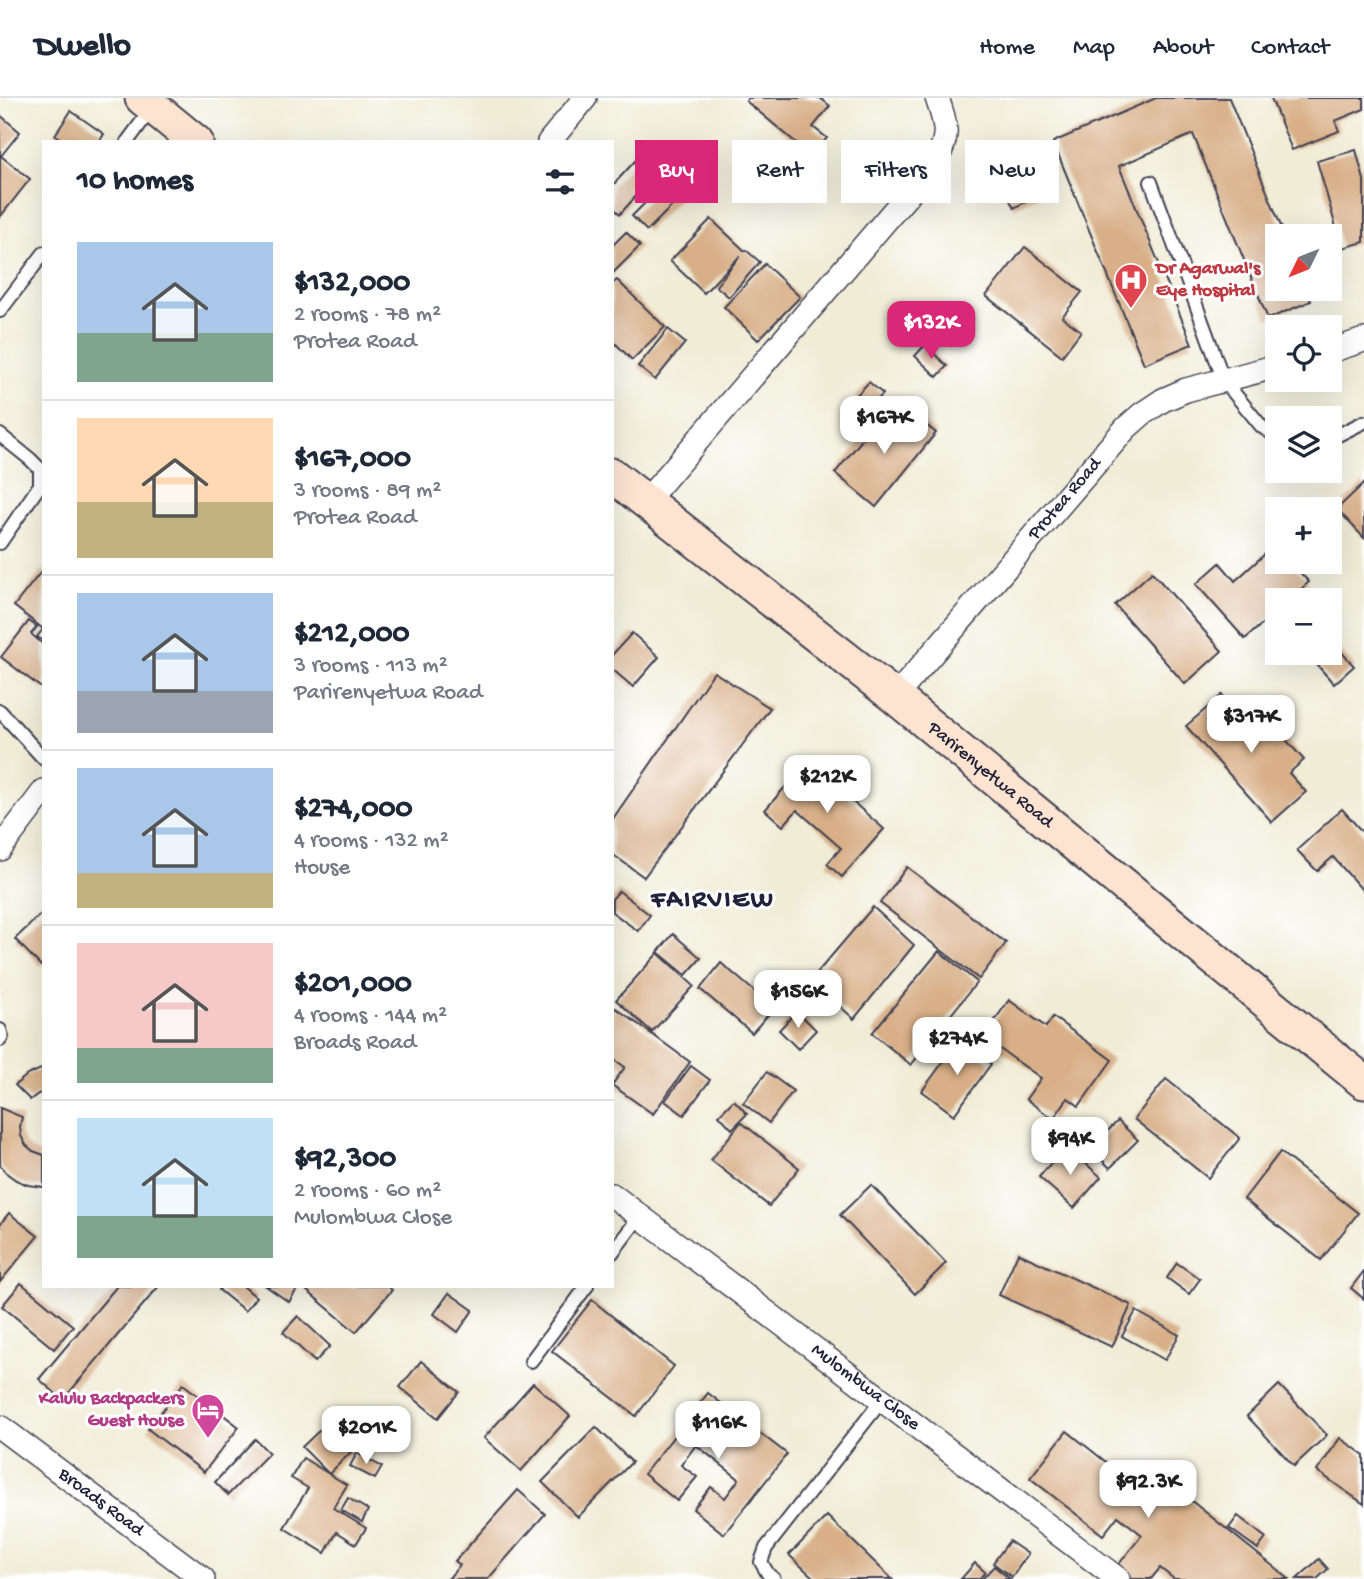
<!DOCTYPE html>
<meta charset="utf-8">
<style>
body{margin:0;font-family:"Gochi Hand",sans-serif;background:#f6f6f7;color:#1f2937;height:100vh;display:flex;flex-direction:column;font-size:26px;white-space:nowrap}
*{box-sizing:border-box;margin:0}
p{font-size:23px;color:#747a83}
.icon{flex:none;width:38px;height:38px;fill:none;stroke:currentColor;stroke-width:2;stroke-linecap:round;stroke-linejoin:round}
.map{position:relative;flex:1;overflow:hidden}
.details{position:absolute;left:42px;top:42px;width:572px;height:1148px;display:flex;flex-direction:column;background:#fff;border-radius:0px;box-shadow:0 7px 28px #0002}
.details>*{flex:none}
.banner{position:absolute;left:635px;top:42px;width:623px;height:63px;display:flex;gap:14px}
.needle{width:46px;rotate:227deg}
.fabs{position:absolute;left:1265px;top:126px;display:grid;gap:14px}
.fabs a{display:grid;place-items:center;width:77px;height:77px;border-radius:0px;background:#fff;box-shadow:0 7px 28px #0002;font-size:35px}
.price{position:absolute;translate:-50% -60px;padding:0 16px;border-radius:14px;background:#fff;color:#222;font-size:23px;line-height:46px;filter:drop-shadow(0 2px 4px #0008)}
.price::after{content:'';position:absolute;left:50%;top:42px;width:21px;height:16px;margin-left:-10px;background:inherit;clip-path:polygon(0 0,100% 0,50% 100%)}
.price.on{background:#db2777;color:#fff}
ul{padding:0;list-style:none}
li{display:flex;align-items:center;gap:21px;height:175px;padding:0 35px}
li+li{border-top:2px solid #e0e1e3}
li span{display:grid;place-items:center;flex:none;width:196px;height:140px;border-radius:0px;color:#555}
li>.icon{margin-inline-start:auto}
span .icon{width:84px;height:84px;fill:#fffc;stroke-width:1}
li b{font-size:30px}
h2{display:flex;justify-content:space-between;align-items:center;height:84px;padding:0 35px;font-size:30px}
.pill{padding:0 24px;border-radius:0px;background:#fff;box-shadow:0 7px 28px #0002;font-size:24px;line-height:63px}
.pill.on{background:#db2777;color:#fff}
header{display:flex;align-items:center;gap:42px;box-sizing:border-box;height:98px;padding:0 35px;background:#fff;border-bottom:2px solid #e0e1e3}
header strong{font-size:33px}
nav{display:flex;gap:38px;margin-inline-start:auto;font-size:24px}
.map>svg:first-child{display:block}
.building{fill:#d8af87}
.lines{fill:none;stroke-linecap:round;stroke-linejoin:round}
.service-casing{stroke:#414052;stroke-width:16}
.minor-casing{stroke:#414052;stroke-width:26}
.secondary-casing{stroke:#414052;stroke-width:37}
.service{stroke:#fff;stroke-width:12}
.minor{stroke:#fff;stroke-width:23}
.secondary{stroke:#fde4d1;stroke-width:33}
.labels{text-anchor:middle;dominant-baseline:central;stroke-width:6;stroke-linejoin:round;paint-order:stroke}
.health-label{font-size:19px;font-weight:bold;fill:#be3a42;stroke:#fff;text-anchor:start}
.street-label{font-size:19px;fill:#22223b;stroke:#fff}
.hotel-label{font-size:19px;font-weight:bold;fill:#b23c85;stroke:#fff;text-anchor:end}
.district-label{font-size:26px;font-weight:bold;letter-spacing:2px;fill:#22223b;stroke:#fff}
</style>
<header>
<strong>Dwello</strong>
<nav><a>Home</a><a>Map</a><a>About</a><a>Contact</a></nav>
</header>
<div class="map">
<svg width="1364" height="1481" viewBox="0 0 1364 1481">
<rect width="100%" height="100%" fill="#fff"/>
<filter id="ink" filterUnits="userSpaceOnUse"><feTurbulence type="fractalNoise" baseFrequency=".0143" numOctaves="2"/><feDisplacementMap in="SourceGraphic" scale="14" xChannelSelector="R" yChannelSelector="G"/><feConvolveMatrix kernelMatrix="1 2 1 2 8 2 1 2 1" color-interpolation-filters="sRGB"/></filter>
<filter id="wash" filterUnits="userSpaceOnUse"><feTurbulence type="fractalNoise" baseFrequency=".00686" numOctaves="4" result="noise"/><feDisplacementMap in="SourceGraphic" scale="28" xChannelSelector="R" yChannelSelector="G"/><feGaussianBlur stdDeviation="1.57" result="paint"/><feColorMatrix in="noise" values="0 0 0 0 0 0 0 0 0 0 0 0 0 0 0 0 0 1.4 0 .05"/><feComposite in="paint" operator="in"/></filter>
<g filter="url(#wash)">
<rect width="100%" height="100%" fill="#f0ecd6"/>
<g id="blocks">
<g class="building">
<polygon points="748,0 820,0 830,8 813,29 827,40 812,58 746,3"/>
<polygon points="1156,0 1229,0 1285,138 1278,138 1278,191 1306,191 1311,203 1268,221 1193,36 1119,68 1192,246 1144,266 1053,44"/>
<polygon points="1271,0 1364,0 1364,11 1335,23 1339,33 1292,52"/>
<polygon points="71,13 104,36 99,44 66,44 55,37"/>
<polygon points="0,17 20,34 1,58 30,81 0,119"/>
<polygon points="1356,52 1364,82 1364,144 1342,150 1317,63"/>
<polygon points="636,62 654,78 620,116 612,109 612,88"/>
<polygon points="1030,66 1044,94 1014,110 999,82"/>
<polygon points="665,85 680,100 647,133 632,118"/>
<polygon points="711,121 745,153 746,152 760,164 729,199 716,188 740,158 704,195 670,163"/>
<polygon points="626,134 640,148 612,176 612,148"/>
<polygon points="1025,149 1082,194 1062,219 1081,233 1062,258 986,198"/>
<polygon points="765,166 800,199 758,242 724,209"/>
<polygon points="617,182 665,229 632,262 612,242 612,186"/>
<polygon points="668,231 685,245 655,282 638,268"/>
<polygon points="925,247 947,268 937,279 915,258"/>
<polygon points="869,284 883,296 869,311 855,299"/>
<polygon points="886,312 905,328 914,317 936,335 876,409 835,375"/>
<polygon points="1364,385 1364,440 1337,411"/>
<polygon points="1275,447 1278,449 1278,464 1290,464 1309,484 1289,502 1278,502 1278,512 1245,541 1196,486 1220,465 1235,483"/>
<polygon points="44,470 44,543 37,539 43,531 14,508"/>
<polygon points="1152,474 1222,553 1185,586 1115,507"/>
<polygon points="29,523 37,529 31,536 44,547 44,592 1,559"/>
<polygon points="632,535 659,559 633,589 612,571 612,557"/>
<polygon points="1338,550 1354,568 1334,586 1318,568"/>
<polygon points="714,574 770,610 644,779 612,756 612,722"/>
<polygon points="1222,597 1243,621 1257,609 1304,662 1289,675 1306,694 1272,724 1186,628"/>
<polygon points="807,664 884,731 842,779 827,766 841,750 797,712 783,728 765,712"/>
<polygon points="1342,711 1364,736 1364,794 1333,759 1317,773 1297,752"/>
<polygon points="907,769 1006,845 979,881 880,805"/>
<polygon points="619,793 650,817 638,833 612,814 612,801"/>
<polygon points="873,809 914,847 854,921 811,882"/>
<polygon points="44,813 44,865 41,868 15,841"/>
<polygon points="673,836 701,860 686,877 658,854"/>
<polygon points="939,853 977,884 911,967 872,935"/>
<polygon points="658,855 694,888 652,934 616,902"/>
<polygon points="721,865 774,910 752,935 700,891"/>
<polygon points="1009,902 1046,929 1053,919 1112,962 1079,1008 1068,1000 1053,1021 1026,1001 1041,980 983,939"/>
<polygon points="616,910 690,964 653,1016 612,987 625,969 612,960 612,916"/>
<polygon points="797,913 816,932 798,951 779,932"/>
<polygon points="959,942 991,966 954,1017 922,993"/>
<polygon points="691,968 710,982 684,1017 665,1003"/>
<polygon points="41,971 44,971 44,994 38,996 30,1002 15,987 27,977"/>
<polygon points="767,974 793,993 769,1025 743,1005"/>
<polygon points="1166,981 1240,1040 1208,1080 1134,1021"/>
<polygon points="734,1002 747,1016 732,1031 719,1017"/>
<polygon points="0,1010 22,1019 20,1029 21,1038 26,1047 33,1053 44,1057 44,1089 28,1087 16,1082 5,1074 0,1067"/>
<polygon points="1118,1023 1138,1042 1110,1070 1090,1050"/>
<polygon points="741,1024 799,1070 769,1108 711,1062"/>
<polygon points="1066,1048 1101,1079 1074,1110 1039,1079"/>
<polygon points="1280,1054 1358,1115 1321,1162 1244,1101"/>
<polygon points="871,1087 946,1165 915,1196 840,1117"/>
<polygon points="9,1115 38,1138 0,1184 0,1126"/>
<polygon points="1018,1155 1131,1207 1112,1249 999,1197"/>
<polygon points="1177,1165 1200,1181 1189,1196 1167,1180"/>
<polygon points="1364,1173 1364,1201 1351,1190"/>
<polygon points="21,1185 73,1228 54,1251 2,1208"/>
<polygon points="117,1188 159,1188 63,1302 39,1281"/>
<polygon points="221,1188 243,1188 256,1199 245,1213 219,1192"/>
<polygon points="266,1188 299,1188 289,1204"/>
<polygon points="307,1188 388,1188 392,1192 356,1234 305,1191"/>
<polygon points="449,1195 473,1212 458,1234 434,1216"/>
<polygon points="592,1202 674,1268 636,1318 552,1253"/>
<polygon points="1136,1213 1179,1237 1165,1262 1122,1238"/>
<polygon points="298,1218 330,1248 315,1264 283,1234"/>
<polygon points="421,1263 459,1294 438,1320 400,1289"/>
<polygon points="533,1285 570,1318 521,1373 484,1340"/>
<polygon points="183,1286 239,1329 204,1374 148,1331"/>
<polygon points="1279,1287 1327,1337 1294,1368 1247,1318"/>
<polygon points="708,1295 787,1356 724,1436 693,1411 711,1389 725,1400 739,1381 696,1347 681,1367 697,1379 677,1403 644,1376"/>
<polygon points="325,1327 351,1354 329,1376 302,1349"/>
<polygon points="596,1329 632,1364 578,1419 542,1384"/>
<polygon points="1067,1333 1145,1395 1159,1377 1289,1481 1174,1481 1160,1470 1151,1481 1128,1481 1115,1471 1142,1437 1118,1418 1103,1437 1030,1380"/>
<polygon points="1340,1340 1364,1357 1364,1406 1317,1373"/>
<polygon points="255,1341 269,1355 228,1397 215,1384"/>
<polygon points="357,1355 382,1369 375,1381 350,1368"/>
<polygon points="303,1360 347,1387 333,1410 366,1430 356,1446 337,1434 325,1455 284,1430 308,1390 291,1380"/>
<polygon points="518,1392 545,1416 488,1481 448,1481 460,1467 455,1463"/>
<polygon points="348,1400 368,1412 362,1424 341,1412"/>
<polygon points="827,1418 892,1481 815,1481 789,1457"/>
<polygon points="1238,1418 1266,1440 1258,1451 1229,1430"/>
<polygon points="1009,1443 1028,1456 1012,1479 993,1465"/>
<polygon points="1319,1461 1328,1471 1317,1481 1297,1481"/>
<polygon points="975,1465 985,1474 979,1481 961,1481"/>
<polygon points="994,1468 1010,1481 982,1481"/>
</g>
</g>
</g>
<g filter="url(#ink)">
<use href="#blocks" fill-opacity="0" stroke="#414052" stroke-width="2"/>
<g class="lines">
<defs>
<g id="service">
<polyline points="127,44 152,10"/>
<polyline points="1151,84 1224,283 1262,329 1278,339"/>
<polyline points="0,213 44,155"/>
<polyline points="0,337 30,361 40,371 40,387 0,445"/>
<polyline points="1330,341 1364,324"/>
<polyline points="0,613 44,661"/>
<polyline points="0,932 2,939 0,942"/>
<polyline points="612,1155 640,1118"/>
<polyline points="531,1263 587,1188"/>
<polyline points="774,1481 768,1476 761,1464 766,1450 882,1302"/>
</g>
<g id="minor">
<polyline points="549,44 585,0"/>
<polyline points="1330,253 1364,242"/>
<path d="M646,403L934,66C950,39 947,29 937,0"/>
<path id="s1" d="M895,599L1126,330L1142,316L1163,302L1186,292L1278,268"/>
<polyline points="0,751 44,693"/>
<path id="s2" d="M612,1097L1118,1481"/>
<path id="s3" d="M0,1329L203,1481"/>
</g>
<g id="secondary">
<polyline points="142,0 196,44"/>
<path id="s4" d="M612,377L895,599L1364,984"/>
</g>
</defs>
<use href="#service" class="service-casing"/>
<use href="#minor" class="minor-casing"/>
<use href="#secondary" class="secondary-casing"/>
<use href="#service" class="service"/>
<use href="#minor" class="minor"/>
<use href="#secondary" class="secondary"/>
</g>
</g>
<defs>
<symbol id="hospital-pin" viewBox="-11 -11 22 30"><path d="M0 17L-7.5 6A9.5 9.5 0 1 1 7.5 6Z" fill="#e0444e" stroke="#fff"/><path d="M-5-5h3v3.5h4V-5h3V5h-3V1.5h-4V5h-3Z" fill="#fff"/></symbol>
<symbol id="hotel-pin" viewBox="-11 -11 22 30"><path d="M0 17L-7.5 6A9.5 9.5 0 1 1 7.5 6Z" fill="#d1479c" stroke="#fff"/><path d="M-6-4.5h1.5V1H6V5H4.5V3h-9V5H-6ZM-4 0a1.8 1.8 0 1 1 3.6 0ZM.5 0V-2.5h3Q6-2.5 6 0Z" fill="#fff"/></symbol>
</defs>
<g fill-rule="evenodd">
<use href="#hospital-pin" x="1112" y="163" width="38" height="52"/>
<use href="#hotel-pin" x="189" y="1293" width="38" height="52"/>
</g>
<g class="labels">
<g class="health-label">
<text x="1156" y="171">Dr Agarwal's<tspan x="1156" dy="22">Eye Hospital</tspan></text>
</g>
<g class="street-label">
<text stroke="none"><textPath href="#s1" startOffset="261">Protea Road</textPath></text>
<text stroke="none"><textPath href="#s4" startOffset="483">Parirenyetwa Road</textPath></text>
<text stroke="none"><textPath href="#s2" startOffset="318">Mulombwa Close</textPath></text>
<text stroke="none"><textPath href="#s3" startOffset="126">Broads Road</textPath></text>
</g>
<g class="hotel-label">
<text x="184" y="1301">Kalulu Backpackers<tspan x="184" dy="22">Guest House</tspan></text>
</g>
<g class="district-label">
<text x="713" y="803">FAIRVIEW</text>
</g>
</g>
</svg>
<div class="fabs">
<a><svg class="needle" viewBox="-14 -14 28 28"><path d="M0-13l5 13h-10z" fill="#e53935"/><path d="M0 13l5-13h-10z" fill="#747a83"/></svg></a>
<a><svg class="icon" aria-label="locate" viewBox="0 0 24 24"><circle cx="12" cy="12" r="6"/><path d="M12 2v4M12 18v4M2 12h4M18 12h4"/></svg></a>
<a><svg class="icon" aria-label="layers" viewBox="0 0 24 24"><path d="M12 4l9 5-9 5-9-5zM3 14l9 5 9-5"/></svg></a>
<a>+</a>
<a>−</a>
</div>
<b class="price on" style="left:931px;top:263px">$132K</b>
<b class="price" style="left:884px;top:358px">$167K</b>
<b class="price" style="left:1251px;top:657px">$317K</b>
<b class="price" style="left:827px;top:717px">$212K</b>
<b class="price" style="left:798px;top:932px">$156K</b>
<b class="price" style="left:957px;top:979px">$274K</b>
<b class="price" style="left:1070px;top:1079px">$94K</b>
<b class="price" style="left:718px;top:1363px">$116K</b>
<b class="price" style="left:366px;top:1368px">$201K</b>
<b class="price" style="left:1148px;top:1422px">$92.3K</b>
<div class="banner">
<a class="pill on">Buy</a>
<a class="pill">Rent</a>
<a class="pill">Filters</a>
<a class="pill">New</a>
</div>
<section class="details">
<h2>10 homes<svg class="icon" aria-label="filters" viewBox="0 0 24 24"><path d="M4 7h16M4 17h16"/><circle cx="9" cy="7" r="2"/><circle cx="15" cy="17" r="2"/></svg></h2>
<ul>
<li><span style="background:linear-gradient(#a9c7e8 65%,#7fa58c 0)"><svg class="icon" aria-label="home" viewBox="0 0 24 24"><path d="M3 11l9-7 9 7M6 9v11h12V9"/></svg></span><div><b>$132,000</b><p>2 rooms · 78 m²</p><p>Protea Road</p></div></li>
<li><span style="background:linear-gradient(#ffd9b3 60%,#c2b280 0)"><svg class="icon" aria-label="home" viewBox="0 0 24 24"><path d="M3 11l9-7 9 7M6 9v11h12V9"/></svg></span><div><b>$167,000</b><p>3 rooms · 89 m²</p><p>Protea Road</p></div></li>
<li><span style="background:linear-gradient(#a9c7e8 70%,#9aa5b1 0)"><svg class="icon" aria-label="home" viewBox="0 0 24 24"><path d="M3 11l9-7 9 7M6 9v11h12V9"/></svg></span><div><b>$212,000</b><p>3 rooms · 113 m²</p><p>Parirenyetwa Road</p></div></li>
<li><span style="background:linear-gradient(#a9c7e8 75%,#c2b280 0)"><svg class="icon" aria-label="home" viewBox="0 0 24 24"><path d="M3 11l9-7 9 7M6 9v11h12V9"/></svg></span><div><b>$274,000</b><p>4 rooms · 132 m²</p><p>House</p></div></li>
<li><span style="background:linear-gradient(#f6c9c9 75%,#7fa58c 0)"><svg class="icon" aria-label="home" viewBox="0 0 24 24"><path d="M3 11l9-7 9 7M6 9v11h12V9"/></svg></span><div><b>$201,000</b><p>4 rooms · 144 m²</p><p>Broads Road</p></div></li>
<li><span style="background:linear-gradient(#bfe0f5 70%,#7fa58c 0)"><svg class="icon" aria-label="home" viewBox="0 0 24 24"><path d="M3 11l9-7 9 7M6 9v11h12V9"/></svg></span><div><b>$92,300</b><p>2 rooms · 60 m²</p><p>Mulombwa Close</p></div></li>
</ul>
</section>
</div>
